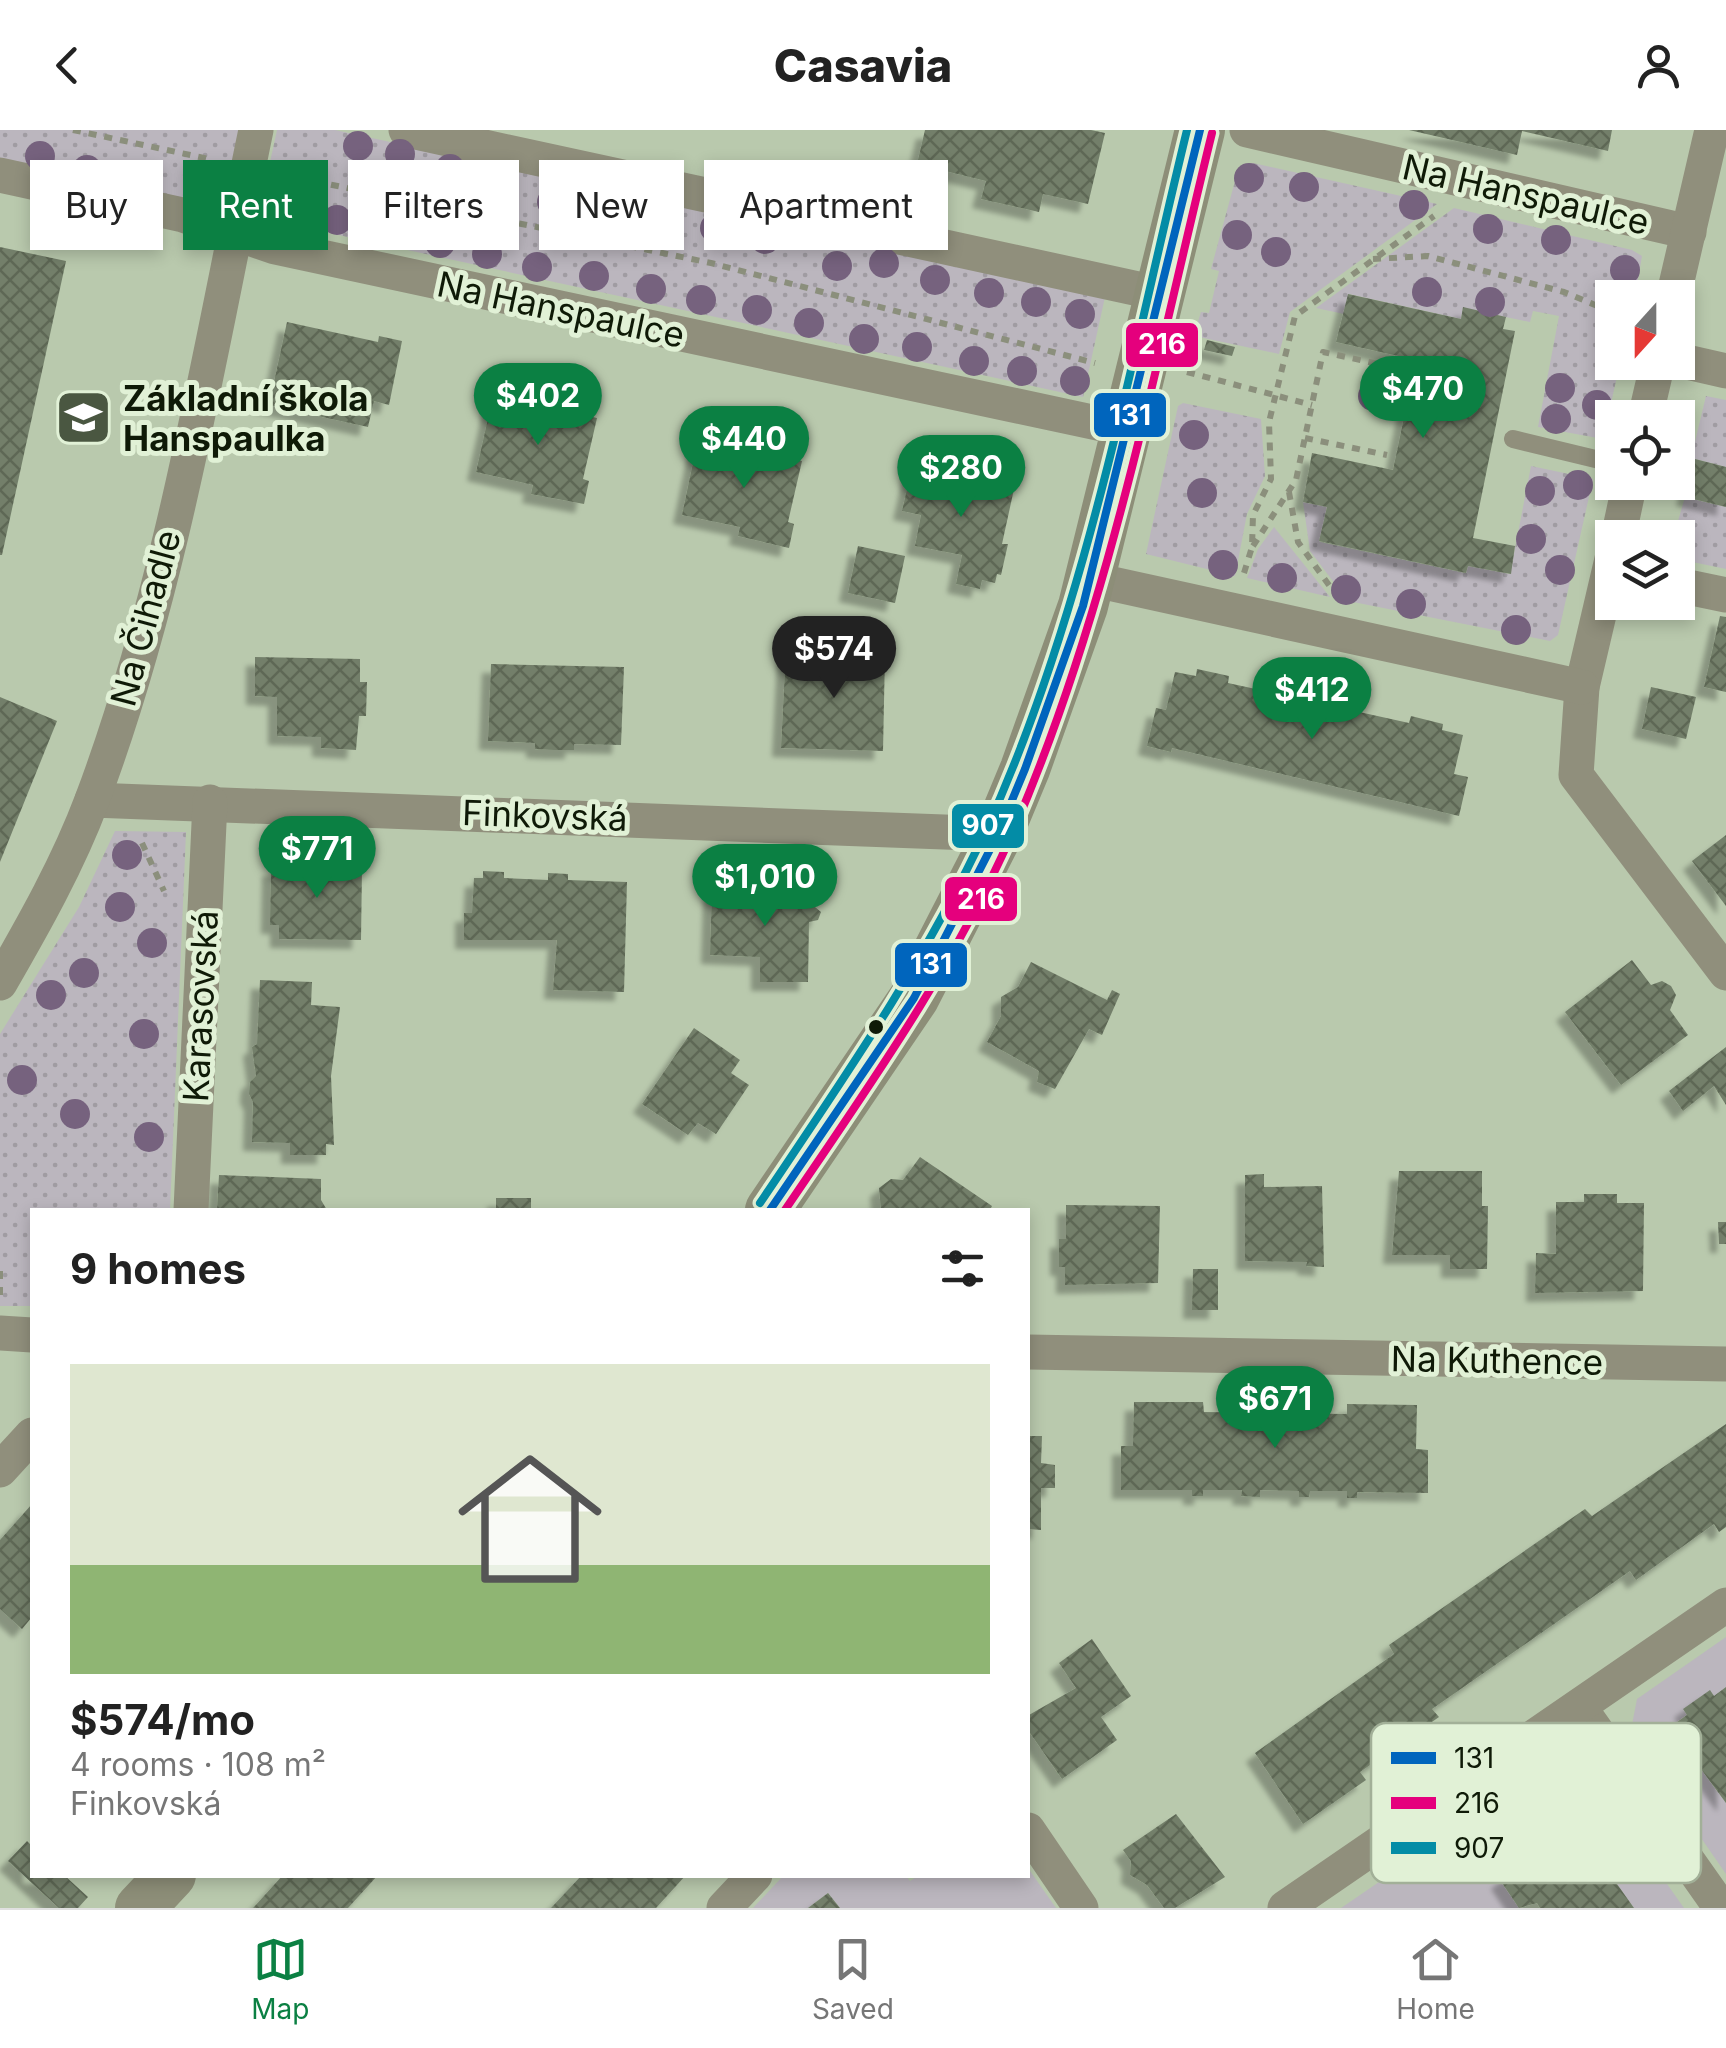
<!DOCTYPE html>
<meta charset="utf-8">
<style>
body{margin:0;font-family:Inter,sans-serif;background:#f6f6f6;color:#222;height:100vh;display:flex;flex-direction:column;font-size:38px;white-space:nowrap}
*{box-sizing:border-box;margin:0}
p{font-size:32px;color:#767676}
.icon{flex:none;width:55px;height:55px;fill:none;stroke:currentColor;stroke-width:2;stroke-linecap:round;stroke-linejoin:round}
.map{position:relative;flex:1;overflow:hidden}
.side{position:absolute;left:30px;top:1078px;width:1000px;height:670px;display:flex;flex-direction:column;background:#fff;border-radius:0px;box-shadow:0 5px 15px #0003}
.side>*{flex:none}
.banner{position:absolute;left:30px;top:30px;width:1000px;height:90px;display:flex;gap:20px}
.needle{width:65px;rotate:201deg}
.controls{position:absolute;left:1595px;top:150px;display:grid;gap:20px}
.controls a{display:grid;place-items:center;width:100px;height:100px;border-radius:0px;background:#fff;box-shadow:0 5px 15px #0003;font-size:50px}
.price{position:absolute;translate:-50% -85px;padding:0 22px;border-radius:35px;background:#0b8043;color:#fff;font-size:32px;line-height:65px;filter:drop-shadow(0 2px 5px #0008)}
.price::after{content:'';position:absolute;left:50%;top:60px;width:30px;height:22px;margin-left:-15px;background:inherit;clip-path:polygon(0 0,100% 0,50% 100%)}
.price.on{background:#222;color:#fff}
ul{padding:0;list-style:none}
li{display:grid;align-content:center;gap:20px;height:530px;padding:0 40px}
li+li{border-top:2px solid #e0e0e0}
li span{display:grid;place-items:center;height:310px;border-radius:0px;color:#555}
li>.icon{margin-inline-start:auto}
span .icon{width:180px;height:180px;fill:#fffc;stroke-width:1}
li b{font-size:42px}
h2{display:flex;justify-content:space-between;align-items:center;height:120px;padding:0 40px;font-size:42px}
.pill{padding:0 35px;border-radius:0px;background:#fff;box-shadow:0 5px 15px #0003;font-size:35px;line-height:90px}
.pill.on{background:#0b8043;color:#fff}
header{display:flex;justify-content:space-between;align-items:center;height:130px;padding:0 40px;background:#fff;font-size:45px;font-weight:800}
.tab-bar{display:flex;justify-content:space-around;align-items:center;height:140px;border-top:2px solid #e0e0e0;background:#fff;font-size:28px;color:#767676}
.tab-bar a{display:grid;justify-items:center;gap:5px}
.tab-bar .on{color:#0b8043}
.map>svg:first-child{display:block}
.grass{fill:url(#grass-dots)}
.garden{fill:#bbb6be}
.building{fill:url(#building-cross-hatch);filter:url(#shadow)}
.lines{fill:none;stroke-linecap:round;stroke-linejoin:round}
.path{stroke:#8b8f7c;stroke-width:6;stroke-dasharray:8 8;stroke-linecap:butt}
.lane{stroke:#908f7c;stroke-width:18}
.street{stroke:#908f7c;stroke-width:35}
.secondary{stroke:#8d8e78;stroke-width:50}
.bus-1-casing{stroke:#e1f1d6;stroke-width:15}
.bus-2-casing{stroke:#e1f1d6;stroke-width:15}
.bus-3-casing{stroke:#e1f1d6;stroke-width:15}
.bus-1{stroke:#0065bd;stroke-width:8}
.bus-2{stroke:#e5007d;stroke-width:8}
.bus-3{stroke:#038ca6;stroke-width:8}
.tree{fill:#76627e}
.bus-dot{fill:#0f1a07;stroke:#e1f1d6;stroke-width:4}
.labels{text-anchor:middle;dominant-baseline:central;stroke-width:10;stroke-linejoin:round;paint-order:stroke}
.street-label{font-size:35px;fill:#0f1a07;stroke:#e1f1d6}
.poi-label{font-size:35px;font-weight:bold;fill:#0f1a07;stroke:#e1f1d6;text-anchor:start}
.key{fill:#e1f1d6;stroke:#a2b098;stroke-width:2.5}
.key-label{font-size:28px;fill:#0f1a07}
.line-badge{stroke:#e1f1d6;stroke-width:4}
.badge-label{font-size:28px;text-anchor:middle;font-weight:bold;fill:#fff}
</style>
<header><svg class="icon" aria-label="back" viewBox="0 0 24 24"><path d="M15 5l-7 7 7 7"/></svg>Casavia<svg class="icon" aria-label="person" viewBox="0 0 24 24"><circle cx="12" cy="8" r="4"/><path d="M4 21q1-7 8-7t8 7"/></svg></header>
<div class="map">
<svg width="1726" height="1778" viewBox="0 0 1726 1778">
<defs>
<pattern id="grass-dots" width="8" height="8" patternUnits="userSpaceOnUse" patternTransform="scale(2.5)"><rect width="8" height="8" fill="#bbb6be"/><path d="M2 2h.1M6 6h.1" fill="none" stroke="#a09ca2" stroke-width="1.8" stroke-linecap="round"/></pattern>
<pattern id="building-cross-hatch" width="8" height="8" patternUnits="userSpaceOnUse" patternTransform="scale(2.5)"><rect width="8" height="8" fill="#737f6a"/><path d="M0 0l8 8M0 8l8-8" fill="none" stroke="#5d6755"/></pattern>
<filter id="shadow"><feDropShadow dx="-9" dy="9" stdDeviation="2.5" flood-color="#0004"/></filter>
</defs>
<rect width="100%" height="100%" fill="#b9c9ad"/>
<g class="grass">
<polygon points="0,0 241,0 225,71 213,78 0,32"/>
<polygon points="277,0 335,0 1105,167 1083,267 265,89 260,78"/>
<polygon points="1253,33 1437,74 1290,182 1279,224 1199,207 1195,201 1201,182 1209,183 1219,141 1211,139 1238,40"/>
<polygon points="1454,78 1632,120 1642,126 1635,167 1612,168 1612,232 1620,233 1603,309 1538,297 1559,186 1533,181 1530,192 1463,178 1461,189 1349,164 1344,184 1316,178"/>
<polygon points="1706,266 1726,270 1726,337 1695,329 1692,324"/>
<polygon points="1183,273 1261,289 1265,346 1247,384 1235,446 1146,424 1178,276"/>
<polygon points="1531,336 1593,349 1558,505 1550,511 1348,471 1310,421 1303,372 1327,377 1320,412 1465,443 1468,436 1510,444"/>
<polygon points="1685,367 1726,377 1726,439 1678,429 1678,408 1673,408"/>
<polygon points="1274,397 1330,467 1247,448 1258,419"/>
<polygon points="115,701 186,702 170,1080 32,1080 32,1176 0,1176 0,904 79,777"/>
</g>
<g class="garden">
<polygon points="1726,1507 1726,1557 1714,1566 1710,1561 1684,1579 1687,1585 1670,1597 1726,1673 1726,1744 1630,1605 1637,1569"/>
<polygon points="1550,1635 1590,1645 1684,1778 1634,1778 1600,1730 1609,1722 1571,1670 1562,1676 1556,1666 1537,1678 1534,1676 1493,1710 1512,1741 1500,1750 1519,1778 1341,1778"/>
<polygon points="1028,1738 1056,1778 840,1778 828,1763 808,1778 753,1778 784,1745 905,1745 910,1751 919,1745 1028,1745"/>
</g>
<g class="building">
<polygon points="925,0 1091,0 1105,3 1088,74 1043,64 1039,82 981,69 986,51 917,34"/>
<polygon points="1409,0 1612,0 1608,21 1522,1 1517,25"/>
<polygon points="0,117 66,131 2,425 0,425"/>
<polygon points="1348,164 1461,189 1463,177 1506,187 1503,199 1515,201 1473,408 1515,416 1511,444 1468,436 1466,443 1319,411 1327,377 1303,372 1312,323 1393,340 1416,230 1336,212"/>
<polygon points="287,192 378,212 379,206 402,211 389,275 374,271 368,297 263,274 268,251 274,252"/>
<polygon points="1207,210 1235,217 1232,226 1204,220"/>
<polygon points="493,266 597,288 583,349 589,351 584,374 531,364 533,355 476,342"/>
<polygon points="698,309 802,331 788,392 794,394 789,418 738,406 740,397 682,385"/>
<polygon points="1695,329 1726,337 1726,377 1685,367"/>
<polygon points="941,334 976,342 974,350 1014,359 1002,414 1008,414 1001,445 997,444 995,453 982,450 980,459 956,454 962,425 915,416 921,385 902,381 912,337 939,342"/>
<polygon points="858,416 905,426 895,473 848,463"/>
<polygon points="1720,486 1726,487 1726,562 1704,557"/>
<polygon points="786,520 885,523 883,621 781,618"/>
<polygon points="255,527 360,529 360,552 367,552 366,586 359,586 356,620 321,618 321,607 277,606 277,567 255,566"/>
<polygon points="491,534 624,537 621,615 574,614 574,620 554,620 535,619 535,613 488,611"/>
<polygon points="1197,539 1229,546 1228,553 1251,558 1409,593 1411,586 1443,594 1442,600 1463,605 1454,644 1468,647 1459,686 1172,618 1171,622 1147,616 1156,578 1166,580 1175,542 1196,546"/>
<polygon points="1651,557 1696,567 1686,609 1642,599"/>
<polygon points="0,567 57,591 0,732"/>
<polygon points="1726,705 1726,776 1692,731"/>
<polygon points="303,729 331,729 331,737 362,738 361,810 279,809 279,795 270,795 271,737 302,737"/>
<polygon points="483,741 504,742 504,748 548,750 548,743 568,744 568,750 627,752 624,862 553,860 557,810 464,810 464,783 472,783 474,748 483,748"/>
<polygon points="746,750 777,751 777,761 810,762 810,773 821,782 818,790 809,792 808,852 760,852 760,827 710,825 712,760 746,760"/>
<polygon points="1632,830 1651,855 1662,851 1671,856 1676,865 1670,880 1688,905 1621,955 1565,882"/>
<polygon points="1031,832 1107,870 1112,860 1120,864 1102,905 1089,899 1055,959 1037,952 1039,941 987,912 1001,886 1001,867 1018,857"/>
<polygon points="260,850 312,852 311,875 340,877 331,946 334,1015 326,1014 326,1025 290,1025 290,1013 252,1012 253,972 249,964 250,952 256,946 252,917 257,914"/>
<polygon points="694,898 740,930 731,943 749,955 716,1004 698,993 688,1005 642,974"/>
<polygon points="1726,917 1726,975 1714,956 1683,981 1669,961"/>
<polygon points="920,1027 992,1076 990,1080 881,1080 879,1058 891,1049 903,1050"/>
<polygon points="1399,1041 1482,1041 1482,1076 1488,1076 1487,1139 1450,1139 1450,1125 1392,1125"/>
<polygon points="1264,1044 1264,1057 1322,1056 1324,1137 1306,1136 1307,1132 1245,1131 1245,1045"/>
<polygon points="219,1045 321,1049 321,1070 327,1080 217,1080"/>
<polygon points="1584,1064 1617,1064 1617,1073 1644,1073 1643,1161 1535,1163 1536,1123 1556,1124 1556,1072 1584,1072"/>
<rect x="496" y="1068" width="35" height="12"/>
<polygon points="1066,1075 1160,1076 1158,1153 1065,1155 1065,1137 1059,1137 1059,1109 1066,1109"/>
<polygon points="1718,1092 1726,1092 1726,1114 1719,1114"/>
<polygon points="1193,1139 1218,1139 1218,1180 1192,1180"/>
<polygon points="1134,1272 1203,1272 1204,1282 1347,1284 1347,1274 1417,1275 1416,1319 1428,1320 1428,1363 1357,1362 1357,1368 1347,1368 1347,1361 1310,1361 1309,1367 1299,1367 1299,1361 1260,1360 1260,1367 1241,1366 1242,1360 1203,1360 1203,1366 1192,1366 1192,1360 1121,1360 1121,1316 1133,1316"/>
<polygon points="1726,1294 1726,1397 1719,1402 1714,1394 1636,1450 1630,1441 1432,1579 1439,1587 1360,1642 1366,1650 1303,1694 1255,1623 1394,1524 1389,1515 1585,1379 1592,1386"/>
<polygon points="1028,1306 1042,1306 1041,1333 1055,1335 1055,1358 1041,1358 1041,1400 1028,1399"/>
<polygon points="32,1374 32,1487 22,1499 0,1479 0,1410"/>
<polygon points="1092,1509 1131,1566 1101,1587 1117,1610 1062,1649 1028,1600 1029,1585 1076,1558 1059,1533"/>
<polygon points="1726,1557 1726,1673 1670,1597 1687,1585 1683,1579 1710,1560 1714,1566"/>
<polygon points="1556,1666 1562,1676 1570,1670 1609,1723 1600,1730 1634,1778 1540,1778 1537,1773 1519,1778 1500,1750 1512,1741 1493,1710 1535,1675 1537,1678"/>
<polygon points="1176,1684 1225,1747 1175,1778 1164,1778 1147,1755 1130,1745 1131,1731 1123,1720"/>
<polygon points="27,1711 32,1716 32,1745 64,1745 88,1767 78,1778 59,1778 8,1731"/>
<polygon points="283,1745 378,1745 348,1778 253,1778"/>
<polygon points="582,1745 686,1745 656,1778 551,1778"/>
<polygon points="828,1763 840,1778 808,1778"/>
</g>
<g class="lines">
<g class="path">
<polyline points="73,0 209,29"/>
<polyline points="284,45 711,133 1095,233"/>
<polyline points="1373,129 1428,126 1564,162 1612,182"/>
<polyline points="1187,242 1312,275"/>
<polyline points="1305,308 1387,325"/>
<polyline points="1289,362 1298,412 1334,462"/>
<polyline points="1253,416 1296,350 1323,222 1402,239"/>
<polyline points="1244,443 1252,417 1253,385 1271,349 1269,292 1295,186 1434,86"/>
<polyline points="142,713 164,761"/>
<polyline points="0,1141 0,1165"/>
</g>
<polyline class="lane" points="1513,309 1612,333"/>
<g class="street">
<polyline points="406,0 1157,163"/>
<polyline points="1247,0 1689,102"/>
<polyline points="0,45 183,85 275,117 1125,299"/>
<polyline points="1673,168 1712,0"/>
<polyline points="1678,230 1726,241"/>
<polyline points="1645,288 1658,232"/>
<polyline points="1618,408 1630,352"/>
<polyline points="1612,429 1582,557 1576,645 1726,843"/>
<polyline points="1090,449 1582,557"/>
<polyline points="1678,455 1726,465"/>
<polyline points="92,670 998,704"/>
<path d="M0,853C34,794 68,734 92,670C171,460 210,220 256,0"/>
<polyline points="191,1080 210,672"/>
<polyline points="0,1203 32,1205"/>
<polyline points="1028,1222 1726,1234"/>
<polyline points="0,1340 32,1305"/>
<polyline points="1580,1578 1721,1778"/>
<polyline points="1028,1700 1081,1778"/>
<polyline points="724,1778 755,1745"/>
<polyline points="1285,1778 1726,1475"/>
</g>
<g class="secondary">
<polyline points="770,1080 914,868 998,704 1025,639 1083,476 1200,0"/>
<polyline points="140,1778 171,1745"/>
</g>
<defs>
<polyline id="bus-1" points="770,1080 914,868 998,704 1025,639 1083,476 1200,0"/>
<path id="bus-2" d="M785,1080C867,959 952,840 1011,706C1109,482 1154,239 1212,3"/>
<path id="bus-3" d="M760,1073C842,951 925,832 987,698C1087,478 1130,233 1187,0"/>
</defs>
<use href="#bus-1" class="bus-1-casing"/>
<use href="#bus-2" class="bus-2-casing"/>
<use href="#bus-3" class="bus-3-casing"/>
<use href="#bus-1" class="bus-1"/>
<use href="#bus-2" class="bus-2"/>
<use href="#bus-3" class="bus-3"/>
</g>
<g class="tree">
<circle cx="358" cy="16" r="15"/>
<circle cx="400" cy="24" r="15"/>
<circle cx="40" cy="26" r="15"/>
<circle cx="450" cy="39" r="15"/>
<circle cx="87" cy="40" r="15"/>
<circle cx="498" cy="48" r="15"/>
<circle cx="1249" cy="48" r="15"/>
<circle cx="148" cy="49" r="15"/>
<circle cx="1304" cy="57" r="15"/>
<circle cx="198" cy="66" r="15"/>
<circle cx="552" cy="72" r="15"/>
<circle cx="1414" cy="75" r="15"/>
<circle cx="617" cy="77" r="15"/>
<circle cx="287" cy="80" r="15"/>
<circle cx="661" cy="87" r="15"/>
<circle cx="337" cy="90" r="15"/>
<circle cx="715" cy="98" r="15"/>
<circle cx="1488" cy="99" r="15"/>
<circle cx="387" cy="103" r="15"/>
<circle cx="1237" cy="105" r="15"/>
<circle cx="765" cy="109" r="15"/>
<circle cx="1556" cy="110" r="15"/>
<circle cx="440" cy="113" r="15"/>
<circle cx="1276" cy="122" r="15"/>
<circle cx="487" cy="124" r="15"/>
<circle cx="884" cy="133" r="15"/>
<circle cx="837" cy="136" r="15"/>
<circle cx="537" cy="137" r="15"/>
<circle cx="1625" cy="140" r="15"/>
<circle cx="594" cy="146" r="15"/>
<circle cx="935" cy="150" r="15"/>
<circle cx="651" cy="159" r="15"/>
<circle cx="1427" cy="162" r="15"/>
<circle cx="989" cy="163" r="15"/>
<circle cx="701" cy="170" r="15"/>
<circle cx="1036" cy="172" r="15"/>
<circle cx="1490" cy="172" r="15"/>
<circle cx="757" cy="180" r="15"/>
<circle cx="1080" cy="184" r="15"/>
<circle cx="809" cy="193" r="15"/>
<circle cx="864" cy="209" r="15"/>
<circle cx="917" cy="217" r="15"/>
<circle cx="974" cy="231" r="15"/>
<circle cx="1022" cy="241" r="15"/>
<circle cx="1075" cy="251" r="15"/>
<circle cx="1560" cy="258" r="15"/>
<circle cx="1373" cy="266" r="15"/>
<circle cx="1597" cy="275" r="15"/>
<circle cx="1556" cy="289" r="15"/>
<circle cx="1194" cy="305" r="15"/>
<circle cx="1578" cy="355" r="15"/>
<circle cx="1540" cy="361" r="15"/>
<circle cx="1202" cy="363" r="15"/>
<circle cx="1531" cy="409" r="15"/>
<circle cx="1223" cy="435" r="15"/>
<circle cx="1560" cy="440" r="15"/>
<circle cx="1282" cy="448" r="15"/>
<circle cx="1346" cy="460" r="15"/>
<circle cx="1411" cy="474" r="15"/>
<circle cx="1516" cy="500" r="15"/>
<circle cx="127" cy="725" r="15"/>
<circle cx="120" cy="777" r="15"/>
<circle cx="152" cy="813" r="15"/>
<circle cx="84" cy="843" r="15"/>
<circle cx="51" cy="865" r="15"/>
<circle cx="144" cy="904" r="15"/>
<circle cx="22" cy="950" r="15"/>
<circle cx="75" cy="984" r="15"/>
<circle cx="149" cy="1007" r="15"/>
</g>
<defs>
<symbol id="school-square" viewBox="-11 -11 22 22"><rect x="-9" y="-9" width="18" height="18" rx="4" fill="#4a5741" stroke="#e1f1d6"/><path d="M0-5L7-2L0 1L-7-2ZM-4 1L0 2.5L4 1V4Q0 6-4 4Z" fill="#fff"/></symbol>
</defs>
<g fill-rule="evenodd">
<use href="#school-square" x="52" y="256" width="63" height="63"/>
</g>
<circle class="bus-dot" cx="876" cy="897" r="9"/>
<g class="labels">
<g class="street-label">
<text transform="translate(1526 64) rotate(13)">Na Hanspaulce</text>
<text transform="translate(561 179) rotate(12)">Na Hanspaulce</text>
<text transform="translate(145 488) rotate(-75)">Na Čihadle</text>
<text transform="translate(545 685) rotate(2)">Finkovská</text>
<text transform="translate(200 876) rotate(-87)">Karasovská</text>
<text transform="translate(1497 1230) rotate(1)">Na Kuthence</text>
</g>
<g class="poi-label">
<text x="123" y="268">Základní škola<tspan x="123" dy="40">Hanspaulka</tspan></text>
</g>
</g>
<rect x="1371" y="1593" width="330" height="160" rx="15" class="key"/>
<rect x="1391" y="1622" width="45" height="12" fill="#0065bd"/>
<rect x="1391" y="1667" width="45" height="12" fill="#e5007d"/>
<rect x="1391" y="1712" width="45" height="12" fill="#038ca6"/>
<g class="key-label">
<text x="1454" y="1638">131</text>
<text x="1454" y="1683">216</text>
<text x="1454" y="1728">907</text>
</g>
<g class="line-badge">
<rect x="1124" y="191" width="76" height="48" rx="10" fill="#e5007d"/>
<rect x="1092" y="261" width="76" height="48" rx="10" fill="#0065bd"/>
<rect x="950" y="672" width="76" height="48" rx="10" fill="#038ca6"/>
<rect x="943" y="745" width="76" height="48" rx="10" fill="#e5007d"/>
<rect x="893" y="811" width="76" height="48" rx="10" fill="#0065bd"/>
</g>
<g class="badge-label">
<text x="1162" y="224">216</text>
<text x="1130" y="295">131</text>
<text x="988" y="705">907</text>
<text x="981" y="779">216</text>
<text x="931" y="844">131</text>
</g>
</svg>
<div class="controls">
<a><svg class="needle" viewBox="-14 -14 28 28"><path d="M0-13l5 13h-10z" fill="#e53935"/><path d="M0 13l5-13h-10z" fill="#767676"/></svg></a>
<a><svg class="icon" aria-label="locate" viewBox="0 0 24 24"><circle cx="12" cy="12" r="6"/><path d="M12 2v4M12 18v4M2 12h4M18 12h4"/></svg></a>
<a><svg class="icon" aria-label="layers" viewBox="0 0 24 24"><path d="M12 4l9 5-9 5-9-5zM3 14l9 5 9-5"/></svg></a>
</div>
<b class="price" style="left:1423px;top:311px">$470</b>
<b class="price" style="left:538px;top:318px">$402</b>
<b class="price" style="left:744px;top:361px">$440</b>
<b class="price" style="left:961px;top:390px">$280</b>
<b class="price on" style="left:834px;top:571px">$574</b>
<b class="price" style="left:1312px;top:612px">$412</b>
<b class="price" style="left:317px;top:771px">$771</b>
<b class="price" style="left:765px;top:799px">$1,010</b>
<b class="price" style="left:1275px;top:1321px">$671</b>
<div class="banner">
<a class="pill">Buy</a>
<a class="pill on">Rent</a>
<a class="pill">Filters</a>
<a class="pill">New</a>
<a class="pill">Apartment</a>
</div>
<section class="side">
<h2>9 homes<svg class="icon" aria-label="filters" viewBox="0 0 24 24"><path d="M4 7h16M4 17h16"/><circle cx="9" cy="7" r="2"/><circle cx="15" cy="17" r="2"/></svg></h2>
<ul>
<li><span style="background:linear-gradient(#dfe7d0 65%,#8fb573 0)"><svg class="icon" aria-label="home" viewBox="0 0 24 24"><path d="M3 11l9-7 9 7M6 9v11h12V9"/></svg></span><div><b>$574/mo</b><p>4 rooms · 108 m²</p><p>Finkovská</p></div></li>
</ul>
</section>
</div>
<nav class="tab-bar">
<a class="on"><svg class="icon" aria-label="map" viewBox="0 0 24 24"><path d="M3 6l6-2 6 2 6-2v14l-6 2-6-2-6 2zM9 4v14M15 6v14"/></svg>Map</a>
<a><svg class="icon" aria-label="saved" viewBox="0 0 24 24"><path d="M7 4h10v16l-5-4-5 4z"/></svg>Saved</a>
<a><svg class="icon" aria-label="home" viewBox="0 0 24 24"><path d="M3 11l9-7 9 7M6 9v11h12V9"/></svg>Home</a>
</nav>
